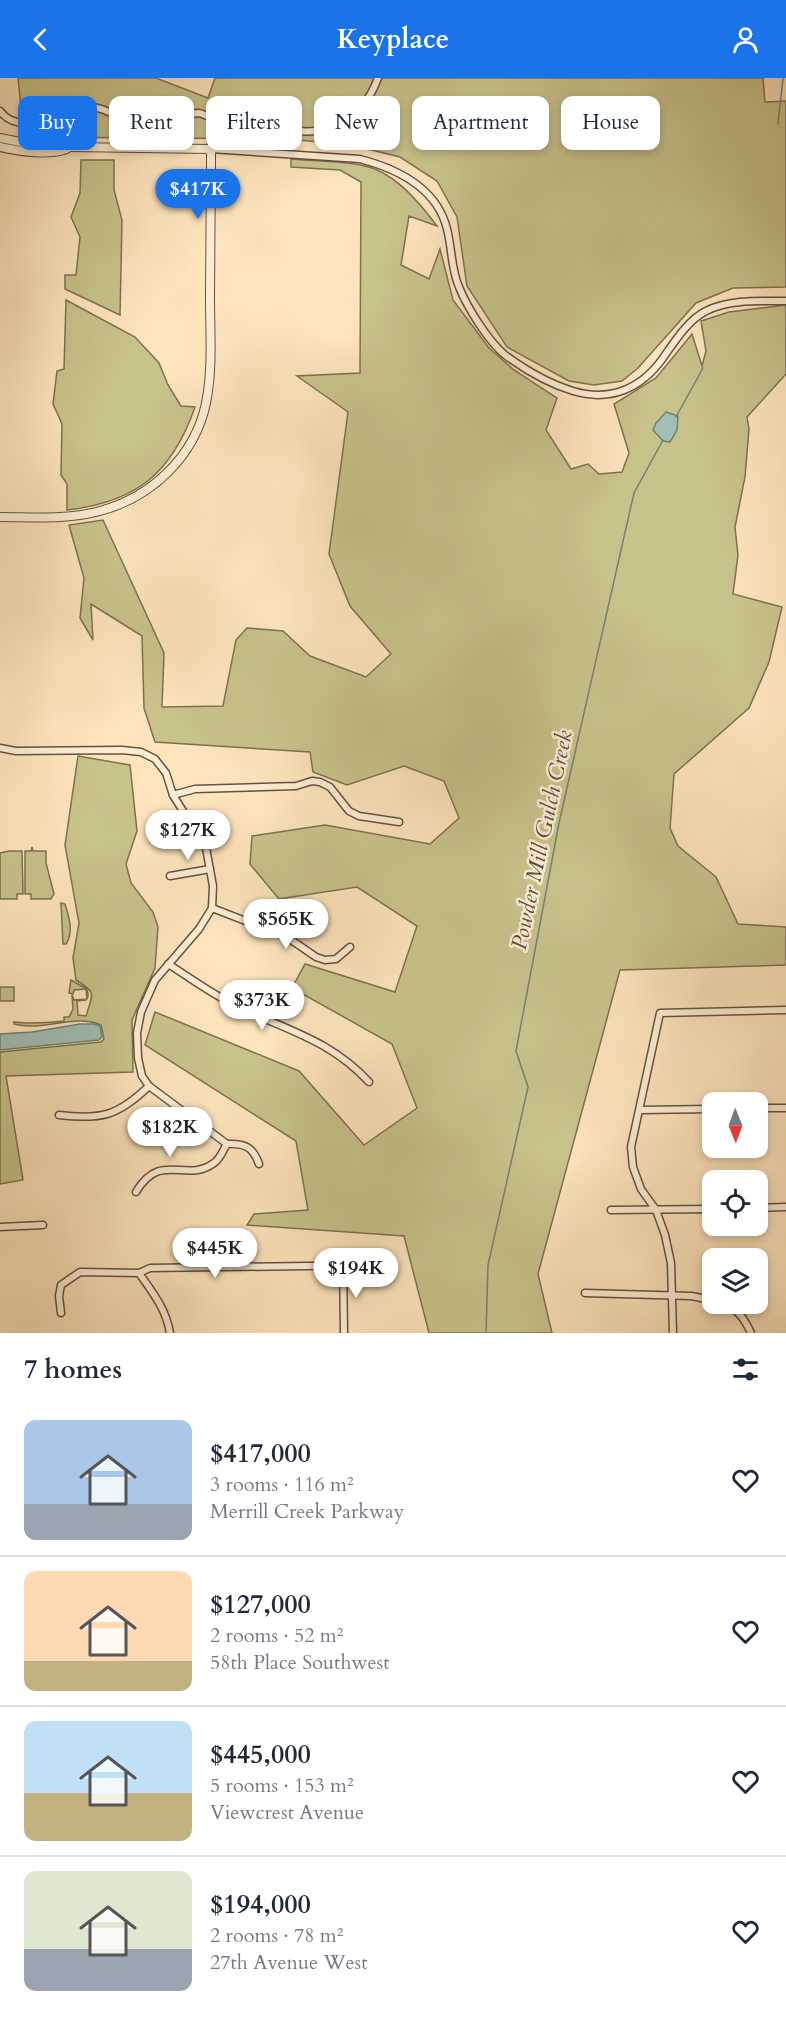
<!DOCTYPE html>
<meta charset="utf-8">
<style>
body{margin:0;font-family:Cardo,serif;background:#f2f2f3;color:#1f2937;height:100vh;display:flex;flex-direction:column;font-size:22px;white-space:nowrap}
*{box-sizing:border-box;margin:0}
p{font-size:20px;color:#747a83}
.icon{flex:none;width:33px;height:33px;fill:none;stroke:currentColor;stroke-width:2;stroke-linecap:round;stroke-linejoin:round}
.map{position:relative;height:1255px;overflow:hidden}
.sheet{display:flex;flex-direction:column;background:#fff;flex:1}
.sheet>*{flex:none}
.banner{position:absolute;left:18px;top:18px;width:750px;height:54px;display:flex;gap:12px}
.needle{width:39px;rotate:179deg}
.controls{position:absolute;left:702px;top:1014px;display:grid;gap:12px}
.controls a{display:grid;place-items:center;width:66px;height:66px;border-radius:12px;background:#fff;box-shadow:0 3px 9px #0003;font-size:30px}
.price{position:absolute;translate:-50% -51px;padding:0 14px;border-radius:21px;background:#fff;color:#222;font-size:20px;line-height:39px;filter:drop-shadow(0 2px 3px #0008)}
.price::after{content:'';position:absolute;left:50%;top:36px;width:18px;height:14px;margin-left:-9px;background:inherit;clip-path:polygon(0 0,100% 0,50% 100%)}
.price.selected{background:#1a73e8;color:#fff}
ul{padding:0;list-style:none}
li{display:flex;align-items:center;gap:18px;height:150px;padding:0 24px}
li+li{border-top:2px solid #e0e1e3}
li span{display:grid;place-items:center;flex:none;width:168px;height:120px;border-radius:12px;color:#555}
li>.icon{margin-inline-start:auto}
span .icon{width:72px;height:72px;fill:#fffc;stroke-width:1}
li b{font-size:26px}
h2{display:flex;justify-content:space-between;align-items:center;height:72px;padding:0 24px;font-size:26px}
.tag{padding:0 21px;border-radius:12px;background:#fff;box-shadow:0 3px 9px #0003;font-size:21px;line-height:54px}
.tag.selected{background:#1a73e8;color:#fff}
header{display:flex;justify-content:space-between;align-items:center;height:78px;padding:0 24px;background:#1a73e8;color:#fff;font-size:27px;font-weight:800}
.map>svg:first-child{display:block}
.green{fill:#c8c28b;stroke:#7e7151;stroke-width:1.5}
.water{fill:#a0beb5;stroke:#757f76;stroke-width:1.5}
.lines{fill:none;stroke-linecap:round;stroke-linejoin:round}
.stream{stroke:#757f76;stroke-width:1.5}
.minor-casing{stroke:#665140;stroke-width:9}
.tertiary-casing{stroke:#665140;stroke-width:10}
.minor{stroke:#feedd3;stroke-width:6}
.tertiary{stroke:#feedd3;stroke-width:8}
.labels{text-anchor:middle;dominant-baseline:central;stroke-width:5;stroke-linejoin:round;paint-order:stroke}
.water-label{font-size:22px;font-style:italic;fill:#544f46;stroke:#feedd3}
</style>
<header><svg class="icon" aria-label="back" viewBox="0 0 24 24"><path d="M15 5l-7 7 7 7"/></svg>Keyplace<svg class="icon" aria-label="person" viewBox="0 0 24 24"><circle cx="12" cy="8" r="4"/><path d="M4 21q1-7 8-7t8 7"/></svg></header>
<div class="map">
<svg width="786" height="1255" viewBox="0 0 786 1255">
<rect width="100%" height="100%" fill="#fde4bc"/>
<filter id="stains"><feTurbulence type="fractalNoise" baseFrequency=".00333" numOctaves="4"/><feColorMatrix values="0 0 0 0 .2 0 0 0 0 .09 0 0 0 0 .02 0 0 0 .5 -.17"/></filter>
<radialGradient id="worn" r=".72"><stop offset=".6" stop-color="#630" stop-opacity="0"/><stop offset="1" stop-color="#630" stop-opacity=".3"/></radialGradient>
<g class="green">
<polygon points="18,0 156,0 208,20 215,0 763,0 765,24 786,23 786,209 733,210 696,225 638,290 622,303 594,307 569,303 507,269 467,208 457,139 437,103 400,79 351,67 287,61 24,59"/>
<path d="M291,81C314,83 338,83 361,87C394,93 418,123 437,148L409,138L401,187L429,201L440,171L453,222L489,270L514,292L557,320L546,352L571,391L588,386L599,396L622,394L629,375L614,326L656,300L692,256L702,288L706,273L701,243L729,234L786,227V296L747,339L749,351L745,399L735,449L738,477L733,516L782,529L769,584L749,630L674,696L670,750L678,768L716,799L738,846L786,849V887L620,892L538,1196L552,1255H429L404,1158L247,1147L254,1136L308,1132L296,1063L145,967L155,934L299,993L364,1067L417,1030L392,966L292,910L305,886L395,914L417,848L357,809L279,821L250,786L252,758L325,747L430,766L459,740L444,703L404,688L347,707L313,694L310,674L155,664L144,630L142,558L91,526L93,562L80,540L84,500L69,447L103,442L164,575L162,629L223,628L236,562L247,550L283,553L310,578L366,599L391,576L350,528L329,476L348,334L297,298L360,295L361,104L340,92L291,89Z"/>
<polygon points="81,82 114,82 114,112 122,142 120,237 65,211 65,197 76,197 80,159 71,139 80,115"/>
<path d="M66,222L135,259L159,285L168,307L181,328L195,329C172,395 137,424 67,432V406L61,397L62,346L53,326L57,293L64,291Z"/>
<path d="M78,678L130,687L137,753L126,786L131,805L153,834L158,849L155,890L132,942L133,994L6,998L23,1102L0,1106V974L101,964L104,961L101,947C75,935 43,954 14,946V944C31,946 46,945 64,943V939H69L73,931L72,917L74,922L87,921L86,911L74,912L73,916L69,915L71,902L85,910C89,913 89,919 86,922L77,923L78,937L86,938C93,915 97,915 76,902L73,880L79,845L65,767Z"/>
<polygon points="32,769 33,773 46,773 46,785 54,816 51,821 31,821 31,816 25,816 25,773 31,773"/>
<polygon points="9,773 22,773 23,816 17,816 17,821 0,821 0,775"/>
<path d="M61,825L65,826C69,839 74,855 66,866H63Z"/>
<rect x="0" y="909" width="14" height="14"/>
</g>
<g class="water">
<polygon points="666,334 678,338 677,352 670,364 663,363 653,352 656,345"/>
<polygon points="80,946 94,946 100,948 102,959 99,962 0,972 0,956 32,954"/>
</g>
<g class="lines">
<g class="stream">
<polyline points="778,46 783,0"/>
<polyline points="676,339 703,290"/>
<polyline points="486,1255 488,1187 528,1009 516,973 559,745 634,415 663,362"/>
</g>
<defs>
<g id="minor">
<path d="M0,33C22,62 63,29 90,29C107,29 120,43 136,46C152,50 170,43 185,38C189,37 194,35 198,35C203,35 207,39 211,39C219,41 228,34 237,35C254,38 269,47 285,51C328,61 363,41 378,0"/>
<path d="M212,40L211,71L360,81C398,91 437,110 447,151C452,170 451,191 459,209C467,229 488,263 505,277C524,291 550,306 573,313C610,324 641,311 663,280C675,263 687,243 706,233C729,221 760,223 786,223"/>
<polyline points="0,670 16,673 122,672 141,674 155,681 166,695 173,717 206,770 213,808 212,830 199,851 155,902 141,934 137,955 138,980 142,998 149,1008 227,1066"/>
<polyline points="173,717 195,711 296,708 312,703 320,704 330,709 349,733 359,738 399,744"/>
<polyline points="170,798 210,791"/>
<polyline points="212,830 287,859 316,879 325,882 336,881 350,869"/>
<path d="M168,886C189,899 209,914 231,925C283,952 327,959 369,1004"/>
<polyline points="758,1030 786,1030"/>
<polyline points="640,1032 712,1031"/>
<path d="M59,1037C101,1042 118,1038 149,1008"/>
<path d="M227,1066C245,1065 253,1069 259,1086"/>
<path d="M136,1114C161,1072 185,1106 214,1085C220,1081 223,1072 227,1066"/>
<polyline points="758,1130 786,1129"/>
<polyline points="611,1132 712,1131"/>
<polyline points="0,1149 43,1147"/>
<polyline points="343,1186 344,1255"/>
<path d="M139,1195C153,1215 166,1231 170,1255"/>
<polyline points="585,1215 691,1218 712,1222"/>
<path d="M724,1226C738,1231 745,1242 751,1255"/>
<polyline points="61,1235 59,1218 61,1207 80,1194 139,1195 150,1190 381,1187"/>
<polyline points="673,1255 671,1185 665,1157 656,1132 641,1111 633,1089 631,1069 660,935 786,932"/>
</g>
<g id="tertiary">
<path d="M0,60L25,65H63L70,69L211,71V82C211,128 210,174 210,220C210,254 213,291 206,325C195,378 152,419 100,433C68,442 33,439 0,439"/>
<path d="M0,69C16,73 56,79 70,69"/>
</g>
</defs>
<use href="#minor" class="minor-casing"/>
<use href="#tertiary" class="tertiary-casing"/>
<use href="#minor" class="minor"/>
<use href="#tertiary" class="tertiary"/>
</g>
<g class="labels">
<g class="water-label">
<text transform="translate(542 762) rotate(-78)">Powder Mill Gulch Creek</text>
</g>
</g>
<rect width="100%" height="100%" filter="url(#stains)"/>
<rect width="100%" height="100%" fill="url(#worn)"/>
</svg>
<div class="controls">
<a><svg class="needle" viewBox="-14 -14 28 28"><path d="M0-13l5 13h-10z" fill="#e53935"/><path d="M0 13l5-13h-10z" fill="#747a83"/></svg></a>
<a><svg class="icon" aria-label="locate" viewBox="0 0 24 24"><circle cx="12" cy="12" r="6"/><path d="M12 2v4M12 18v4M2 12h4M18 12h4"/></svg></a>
<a><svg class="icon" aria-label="layers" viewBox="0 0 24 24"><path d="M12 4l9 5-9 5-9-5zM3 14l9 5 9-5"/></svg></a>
</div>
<b class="price selected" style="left:198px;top:142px">$417K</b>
<b class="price" style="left:188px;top:783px">$127K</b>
<b class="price" style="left:286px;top:872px">$565K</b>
<b class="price" style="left:262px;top:953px">$373K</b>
<b class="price" style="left:170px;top:1080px">$182K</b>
<b class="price" style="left:215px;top:1201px">$445K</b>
<b class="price" style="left:356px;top:1221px">$194K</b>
<div class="banner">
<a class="tag selected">Buy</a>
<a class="tag">Rent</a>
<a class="tag">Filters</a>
<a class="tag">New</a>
<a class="tag">Apartment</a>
<a class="tag">House</a>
</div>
</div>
<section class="sheet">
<h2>7 homes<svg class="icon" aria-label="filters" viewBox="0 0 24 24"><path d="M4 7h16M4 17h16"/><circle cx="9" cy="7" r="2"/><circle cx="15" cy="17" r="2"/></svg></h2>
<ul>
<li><span style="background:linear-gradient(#a9c7e8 70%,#9aa5b1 0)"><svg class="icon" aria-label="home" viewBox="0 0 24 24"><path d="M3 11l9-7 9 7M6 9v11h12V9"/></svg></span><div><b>$417,000</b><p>3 rooms · 116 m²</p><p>Merrill Creek Parkway</p></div><svg class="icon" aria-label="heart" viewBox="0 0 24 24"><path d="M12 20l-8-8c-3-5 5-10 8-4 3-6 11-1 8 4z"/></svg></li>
<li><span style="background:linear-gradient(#ffd9b3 75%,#c2b280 0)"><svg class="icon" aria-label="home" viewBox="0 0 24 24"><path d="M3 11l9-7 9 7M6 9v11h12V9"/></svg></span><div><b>$127,000</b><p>2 rooms · 52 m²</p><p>58th Place Southwest</p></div><svg class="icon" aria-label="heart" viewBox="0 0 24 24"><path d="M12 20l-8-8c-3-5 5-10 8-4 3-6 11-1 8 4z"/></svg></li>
<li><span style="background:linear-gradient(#bfe0f5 60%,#c2b280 0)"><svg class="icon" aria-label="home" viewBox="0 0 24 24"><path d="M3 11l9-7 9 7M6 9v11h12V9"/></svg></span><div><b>$445,000</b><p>5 rooms · 153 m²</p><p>Viewcrest Avenue</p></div><svg class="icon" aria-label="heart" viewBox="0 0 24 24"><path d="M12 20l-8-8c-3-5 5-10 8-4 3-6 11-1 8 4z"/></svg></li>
<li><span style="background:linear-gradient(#dfe7d0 65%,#9aa5b1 0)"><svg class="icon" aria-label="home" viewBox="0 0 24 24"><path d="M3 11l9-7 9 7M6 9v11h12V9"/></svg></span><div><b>$194,000</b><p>2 rooms · 78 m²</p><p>27th Avenue West</p></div><svg class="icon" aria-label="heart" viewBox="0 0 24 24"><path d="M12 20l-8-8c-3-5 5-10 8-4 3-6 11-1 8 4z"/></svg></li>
</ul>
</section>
